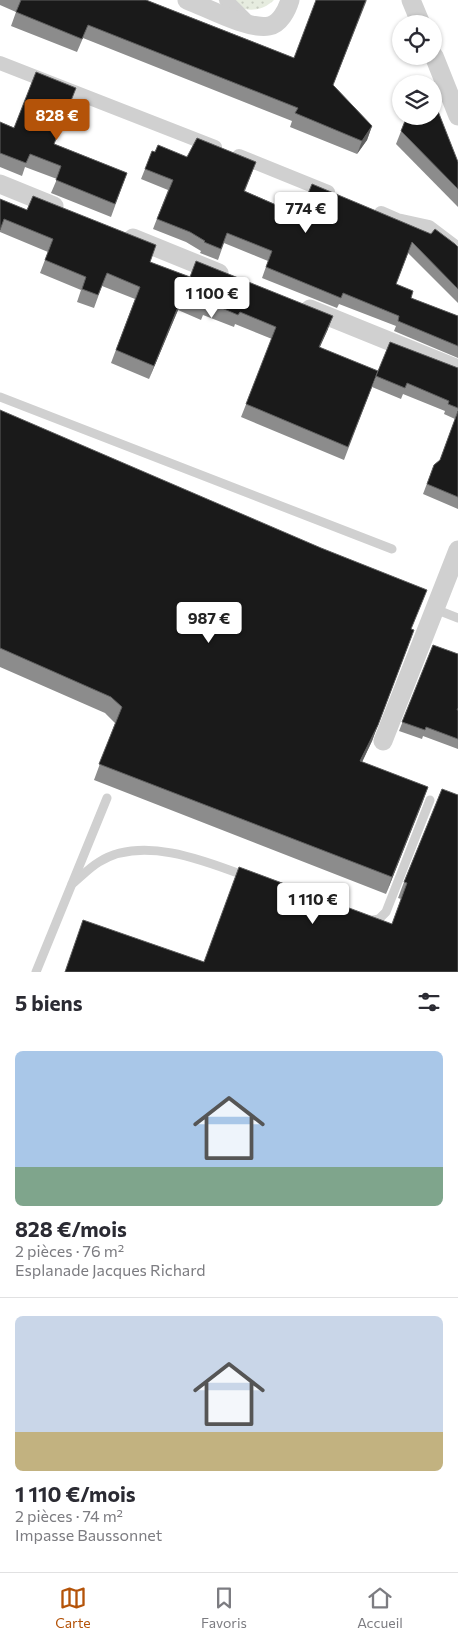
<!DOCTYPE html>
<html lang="fr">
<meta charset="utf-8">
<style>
body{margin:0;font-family:Commissioner,sans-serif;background:#f7f7f7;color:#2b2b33;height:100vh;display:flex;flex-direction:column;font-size:19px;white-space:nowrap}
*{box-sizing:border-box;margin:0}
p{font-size:16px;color:#7c7c81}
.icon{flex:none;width:28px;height:28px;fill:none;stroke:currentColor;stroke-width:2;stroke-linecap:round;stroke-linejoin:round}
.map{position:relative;height:972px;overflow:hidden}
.panel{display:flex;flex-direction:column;background:#fff;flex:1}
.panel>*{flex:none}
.fabs{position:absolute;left:392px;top:15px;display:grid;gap:10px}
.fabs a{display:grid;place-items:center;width:50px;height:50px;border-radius:50%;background:#fff;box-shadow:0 1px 4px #0004;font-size:25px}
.price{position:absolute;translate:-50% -42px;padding:0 11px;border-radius:5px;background:#fff;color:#222;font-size:16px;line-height:32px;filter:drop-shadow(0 1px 2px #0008)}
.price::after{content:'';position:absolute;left:50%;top:30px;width:15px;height:11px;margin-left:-8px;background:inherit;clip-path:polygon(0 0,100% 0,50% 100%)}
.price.active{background:#b45309;color:#fff}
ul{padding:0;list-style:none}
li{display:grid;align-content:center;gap:10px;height:265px;padding:0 15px}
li+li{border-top:1px solid #e1e1e2}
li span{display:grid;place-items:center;height:155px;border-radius:8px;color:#555}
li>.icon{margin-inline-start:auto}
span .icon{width:90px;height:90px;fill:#fffc;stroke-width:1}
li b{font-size:21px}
h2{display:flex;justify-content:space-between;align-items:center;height:60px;padding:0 15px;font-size:21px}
.tab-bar{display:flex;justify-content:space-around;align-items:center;height:70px;border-top:1px solid #e1e1e2;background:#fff;font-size:14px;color:#7c7c81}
.tab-bar a{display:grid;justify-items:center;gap:2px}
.tab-bar .active{color:#b45309}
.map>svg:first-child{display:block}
.grass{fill:url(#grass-dots)}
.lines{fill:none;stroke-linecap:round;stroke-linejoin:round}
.service{stroke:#d0d0d0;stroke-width:9}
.pedestrian{stroke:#d0d0d0;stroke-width:14}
.minor{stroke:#d0d0d0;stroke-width:19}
.wall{fill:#8c8c8c}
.shaded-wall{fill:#5f5f5f}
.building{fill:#1a1a1a;stroke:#5f5f5f}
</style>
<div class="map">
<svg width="458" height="972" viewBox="0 0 458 972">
<defs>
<pattern id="grass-dots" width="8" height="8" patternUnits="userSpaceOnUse" patternTransform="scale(1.25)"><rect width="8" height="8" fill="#e6ecdf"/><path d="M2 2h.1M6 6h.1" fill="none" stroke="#c6cbc0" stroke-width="1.8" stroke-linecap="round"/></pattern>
</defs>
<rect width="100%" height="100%" fill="#fff"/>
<path class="grass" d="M218,0H274C256,17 239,8 218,0Z"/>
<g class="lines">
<g class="service">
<polyline points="0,397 392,549"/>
<polyline points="435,609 458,618"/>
<path d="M72,884C81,877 89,868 99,862C142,835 206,861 248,877"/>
<polyline points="368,921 379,919 386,912 430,800"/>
<polyline points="36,972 107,798"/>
</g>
<g class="pedestrian">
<polyline points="226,0 250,24"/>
<polyline points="0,63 215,147"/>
<polyline points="239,156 328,192"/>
<polyline points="381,213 397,220 429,227 458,249"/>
</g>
<g class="minor">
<path d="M187,0C208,8 248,30 269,26C280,24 287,10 290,0"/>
<polyline points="411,0 421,24"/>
<polyline points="434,56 458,116"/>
<polyline points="0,184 54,206"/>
<polyline points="133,238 219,273"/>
<polyline points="310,309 458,369"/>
<polyline points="383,741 458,550"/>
</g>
</g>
<g class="wall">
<polygon points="0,0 146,0 294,58 367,0 333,85 372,126 367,140 357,154 290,127 292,121 83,38 77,52 11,26 16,12 0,5"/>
<polygon points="407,116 458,162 458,207 396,144"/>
<polygon points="0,122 127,173 111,217 51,193 57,179 25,167 22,176 0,167"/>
<polygon points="187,157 256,162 245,191 299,215 458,247 458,303 408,253 396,284 411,298 458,316 458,358 394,331 396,326 339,304 337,308 262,278 268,261 224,243 218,260 200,253 201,251 186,242 153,229 168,190 141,179 145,169"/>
<polygon points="0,199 150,262 328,329 320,347 373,384 344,460 241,417 272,339 235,324 234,327 203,315 201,320 178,310 149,379 111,363 135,299 102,286 94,308 77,302 81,290 40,273 48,252 0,232"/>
<polygon points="390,342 458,368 458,509 423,494 434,465 440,460 455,419 444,414 445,411 403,394 401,399 372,387"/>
<polygon points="0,410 412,629 372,741 362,762 428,787 386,894 94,780 115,723 105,713 0,667"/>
<polygon points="433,645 458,710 458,749 423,736 422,739 399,731"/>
<polygon points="442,789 458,972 65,972 204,962 392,924 401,899 398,898 404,882"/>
</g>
<g class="shaded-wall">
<polygon points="372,126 367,140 357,154 362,141"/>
<polygon points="182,297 178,310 149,379 154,366"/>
<polygon points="333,316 328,329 314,359 319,347"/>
<polygon points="414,630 372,741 355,777 360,761"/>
<polygon points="428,787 422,804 386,894 392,877"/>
</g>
<g class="building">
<polygon points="21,0 146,0 294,58 316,0 366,0 333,85 372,126 362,141 295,113 298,108 88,25 82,39 16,12"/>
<polygon points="36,72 76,88 54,144 127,173 115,204 56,180 61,166 30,154 26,163 0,153 0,122 14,128"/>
<polygon points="434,101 458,162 458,189 401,131 407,116 434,116"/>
<polygon points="197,138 256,162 244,191 299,215 312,184 431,234 435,229 455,244 458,247 458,289 412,242 396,284 413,291 411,298 458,316 458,346 398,321 399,316 343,293 341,298 266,267 272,251 227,233 221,249 204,242 205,241 190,232 157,219 173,180 145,169 152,151 155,152 158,145 187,157"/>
<polygon points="33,196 156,245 150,262 190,277 196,261 333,316 319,347 378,371 348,447 246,404 276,327 240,312 238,315 208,302 206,307 182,297 154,366 116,350 140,287 107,273 98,295 82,289 86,277 45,260 53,239 4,219 0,230 0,199 27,210"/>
<polygon points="390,342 458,368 458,408 448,404 449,401 407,383 405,388 376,376"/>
<polygon points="0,410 321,548 427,590 411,629 414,630 378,725 360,761 428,787 392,877 99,764 122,707 111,697 0,648"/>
<polygon points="458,411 458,497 427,484 434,465 440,460"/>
<polygon points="433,645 458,654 458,708 457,710 458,710 458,739 426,727 425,730 402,722"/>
<polygon points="442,789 458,795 458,972 65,972 83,920 204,962 239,867 392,924 407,883 404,882"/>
</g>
</svg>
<div class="fabs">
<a><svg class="icon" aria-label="locate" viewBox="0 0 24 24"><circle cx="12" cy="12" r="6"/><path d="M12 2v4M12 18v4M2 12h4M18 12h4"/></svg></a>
<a><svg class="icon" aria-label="layers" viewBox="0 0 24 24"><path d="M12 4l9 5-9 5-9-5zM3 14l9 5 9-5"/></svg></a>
</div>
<b class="price active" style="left:57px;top:141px">828 €</b>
<b class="price" style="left:306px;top:234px">774 €</b>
<b class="price" style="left:212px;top:319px">1 100 €</b>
<b class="price" style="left:209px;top:644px">987 €</b>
<b class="price" style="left:313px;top:925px">1 110 €</b>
</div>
<section class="panel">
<h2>5 biens<svg class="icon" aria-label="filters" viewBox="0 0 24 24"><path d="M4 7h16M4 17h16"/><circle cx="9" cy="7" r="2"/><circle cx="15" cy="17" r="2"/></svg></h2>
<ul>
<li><span style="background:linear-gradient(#a9c7e8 75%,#7fa58c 0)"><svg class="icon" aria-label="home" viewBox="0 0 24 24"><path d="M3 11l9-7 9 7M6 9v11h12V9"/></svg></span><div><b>828 €/mois</b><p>2 pièces · 76 m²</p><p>Esplanade Jacques Richard</p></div></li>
<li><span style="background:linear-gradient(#c9d6e8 75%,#c2b280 0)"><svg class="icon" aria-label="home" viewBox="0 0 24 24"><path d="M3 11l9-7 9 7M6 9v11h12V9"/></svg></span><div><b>1 110 €/mois</b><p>2 pièces · 74 m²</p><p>Impasse Baussonnet</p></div></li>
</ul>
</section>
<nav class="tab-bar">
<a class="active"><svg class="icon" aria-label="map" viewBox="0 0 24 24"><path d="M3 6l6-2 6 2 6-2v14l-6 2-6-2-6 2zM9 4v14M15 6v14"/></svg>Carte</a>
<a><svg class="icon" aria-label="saved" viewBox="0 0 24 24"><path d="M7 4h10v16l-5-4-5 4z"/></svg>Favoris</a>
<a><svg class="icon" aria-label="home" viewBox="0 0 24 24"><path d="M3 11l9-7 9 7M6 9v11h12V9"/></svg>Accueil</a>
</nav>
